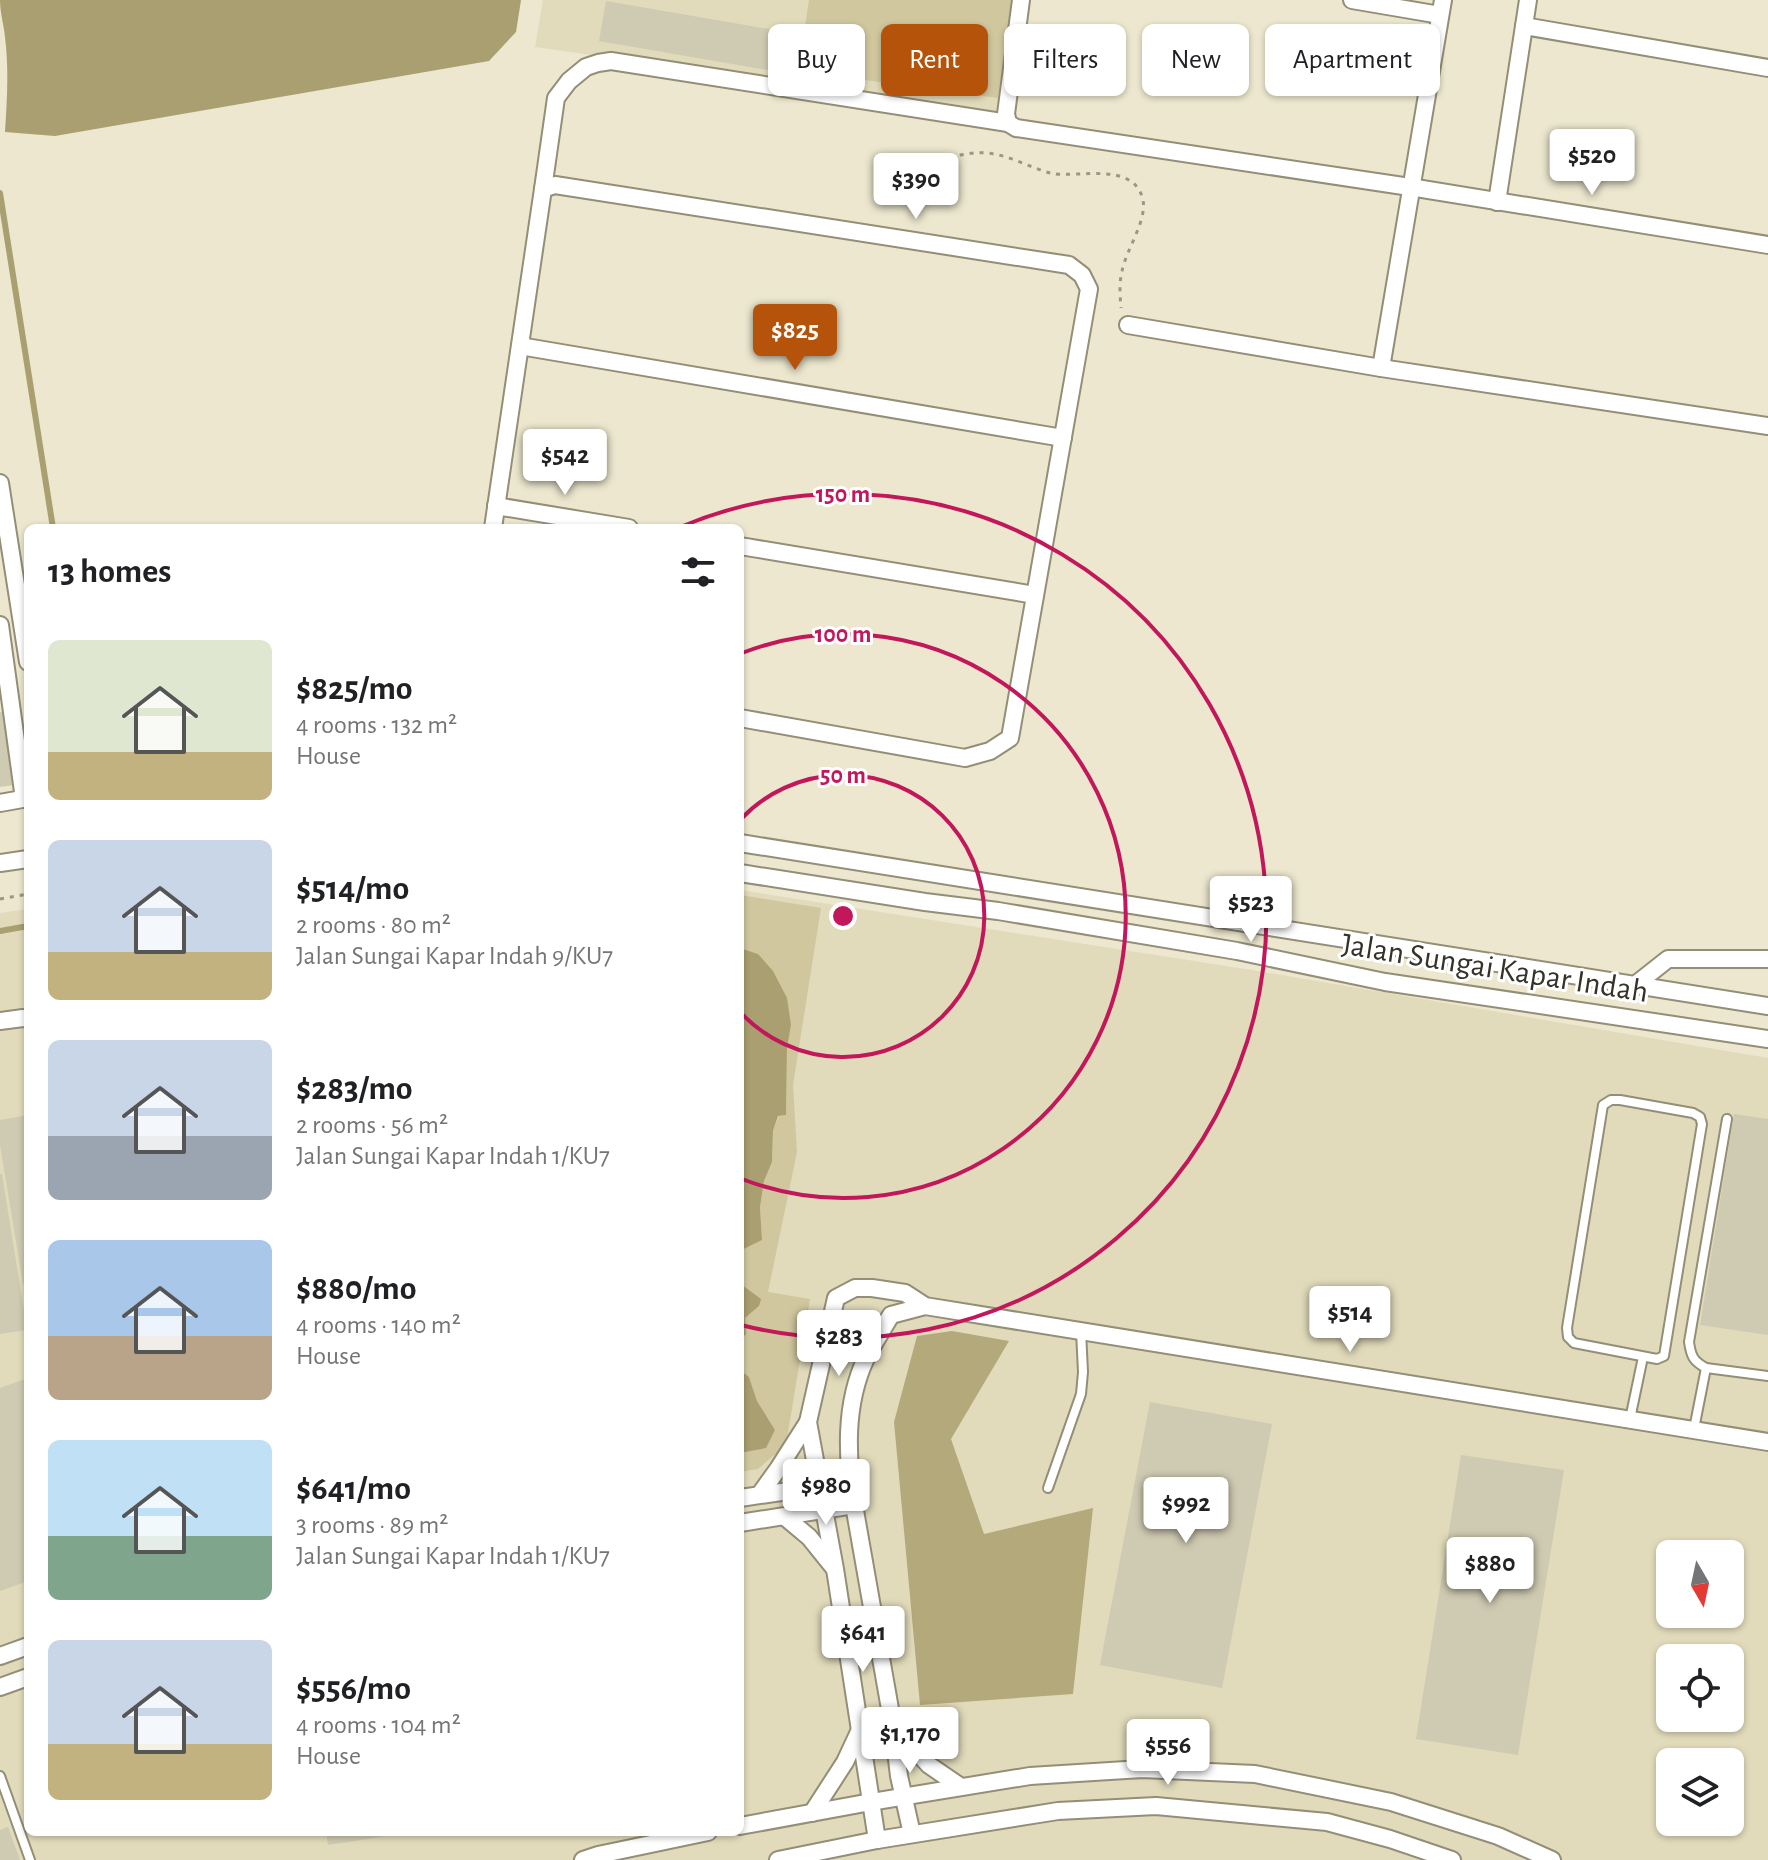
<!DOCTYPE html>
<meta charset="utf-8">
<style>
body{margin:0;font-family:"Alegreya Sans",sans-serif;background:#f2f2f2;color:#202124;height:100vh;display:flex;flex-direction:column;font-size:30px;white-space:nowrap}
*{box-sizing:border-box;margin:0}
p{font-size:26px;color:#757577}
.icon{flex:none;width:44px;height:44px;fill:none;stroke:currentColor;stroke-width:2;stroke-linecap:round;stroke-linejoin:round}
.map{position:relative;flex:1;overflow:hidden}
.drawer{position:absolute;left:24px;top:524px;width:720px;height:1312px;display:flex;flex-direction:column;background:#fff;border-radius:12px;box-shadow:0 2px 6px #0004}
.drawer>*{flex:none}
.top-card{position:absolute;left:768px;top:24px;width:760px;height:72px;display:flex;gap:16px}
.needle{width:52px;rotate:171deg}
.fabs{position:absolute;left:1656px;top:1540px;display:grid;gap:16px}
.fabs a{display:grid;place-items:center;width:88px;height:88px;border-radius:12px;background:#fff;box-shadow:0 2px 6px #0004;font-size:40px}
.price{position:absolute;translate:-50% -68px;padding:0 18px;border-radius:8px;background:#fff;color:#222;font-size:26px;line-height:52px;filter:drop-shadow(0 2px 4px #0008)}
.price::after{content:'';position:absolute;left:50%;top:48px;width:24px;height:18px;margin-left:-12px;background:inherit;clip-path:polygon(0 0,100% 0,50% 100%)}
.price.selected{background:#b45309;color:#fff}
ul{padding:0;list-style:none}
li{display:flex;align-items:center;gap:24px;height:200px;padding:0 24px}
li span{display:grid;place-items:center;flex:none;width:224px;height:160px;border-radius:12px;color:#555}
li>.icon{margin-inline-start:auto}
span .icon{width:96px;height:96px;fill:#fffc;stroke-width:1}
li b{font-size:34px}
h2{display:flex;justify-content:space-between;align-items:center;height:96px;padding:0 24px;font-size:34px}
.pill{padding:0 28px;border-radius:12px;background:#fff;box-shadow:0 2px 6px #0004;font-size:28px;line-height:72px}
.pill.selected{background:#b45309;color:#fff}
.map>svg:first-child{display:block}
.built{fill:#e1dbbb;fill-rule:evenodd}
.green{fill:#d0c79e}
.forest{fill:#b4a97a}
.water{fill:#aa9f70}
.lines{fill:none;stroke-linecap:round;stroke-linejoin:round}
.stream{stroke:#aa9f70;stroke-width:6}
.building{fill:#cfcab2}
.service-casing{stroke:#938e77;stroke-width:12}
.minor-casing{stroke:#938e77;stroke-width:20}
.path{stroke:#9b9685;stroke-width:3;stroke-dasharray:4 6;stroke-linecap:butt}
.service{stroke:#fff;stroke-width:8}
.minor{stroke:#fff;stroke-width:16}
.ring{fill:none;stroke:#c2185b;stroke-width:4}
.labels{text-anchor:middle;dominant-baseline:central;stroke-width:6;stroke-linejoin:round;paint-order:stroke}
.street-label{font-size:32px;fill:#353229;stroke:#fff}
.centre{fill:#c2185b;stroke:#fff;stroke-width:4}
.ring-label{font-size:24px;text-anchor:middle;font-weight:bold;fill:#c2185b;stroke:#fff;stroke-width:6;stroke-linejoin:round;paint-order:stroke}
</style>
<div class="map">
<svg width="1768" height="1860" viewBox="0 0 1768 1860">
<rect width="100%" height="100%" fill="#ece7ce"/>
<g class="built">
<polygon points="543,0 1017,0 1000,113 535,47"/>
<path d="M740,890L1252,970L1768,1058V1860H0V913L28,909V1832H740ZM1670,1554H1730V1614H1670ZM1670,1658H1730V1718H1670ZM1670,1762H1730V1822H1670Z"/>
</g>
<g class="green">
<polygon points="809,0 1012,0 998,98 798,71"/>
<polygon points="740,895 821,908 793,1085 797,1152 768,1292 810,1299 786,1445 758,1469 740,1472 740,1453 765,1448 775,1430 757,1401 749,1377 740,1370 740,1341 746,1334 745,1318 759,1306 742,1285 740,1280 740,1258 744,1249 762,1240 760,1207 764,1181 772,1162 773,1131 779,1116 786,1115 787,1048 791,1025 758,954 740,948"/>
</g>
<polygon class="forest" points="952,1331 1009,1341 951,1439 984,1534 1093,1508 1073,1694 920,1705 894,1422 917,1336"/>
<g class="water">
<path d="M0,0H521L516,32L489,61L55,136L5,132C7,100 9,69 5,37C4,25 0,13 0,0Z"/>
<polygon points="740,948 758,954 773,971 787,998 791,1025 787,1048 786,1115 778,1116 773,1131 772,1162 764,1181 760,1207 762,1240 744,1249 740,1258"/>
<polygon points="740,1280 742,1285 761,1299 759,1306 745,1318 746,1334 740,1341"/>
<polygon points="740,1370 749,1377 757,1401 775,1430 766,1448 740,1453"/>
</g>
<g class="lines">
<g class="stream">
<polyline points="0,193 53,528"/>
<polyline points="0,931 28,926"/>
</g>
</g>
<g class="building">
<polygon points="606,1 792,33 785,73 599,41"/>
<polygon points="0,712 2,712 14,785 0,787"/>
<polygon points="1734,1114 1768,1119 1768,1335 1700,1325"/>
<polygon points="28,1115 28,1283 23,1284 0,1145 0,1120"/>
<polygon points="0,1174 2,1174 27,1330 0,1334"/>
<polygon points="28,1378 28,1581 0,1591 0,1388"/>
<polygon points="1150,1402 1272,1424 1222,1688 1100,1665"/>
<polygon points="1461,1455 1564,1470 1518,1755 1416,1739"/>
<polygon points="8,1827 20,1860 0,1860 0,1830"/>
<polygon points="326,1832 399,1832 399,1834 328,1845"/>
</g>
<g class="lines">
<defs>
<g id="service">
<polygon points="1611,1100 1620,1100 1693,1113 1700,1117 1702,1124 1664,1356 1657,1359 1574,1343 1568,1337 1567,1328 1603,1105"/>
<path d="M1706,1368C1693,1361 1691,1356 1689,1342L1727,1119"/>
<polyline points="1630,1419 1643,1357"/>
<polyline points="1694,1429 1706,1368 1768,1376"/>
<polyline points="1048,1488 1081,1394 1083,1372 1081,1331"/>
<polyline points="0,1776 30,1860"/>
</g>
<g id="minor">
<polyline points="1021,0 1006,114 1008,123 1016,128 1410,187 1768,245"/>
<polyline points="1352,0 1440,15"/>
<polyline points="1524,26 1768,68"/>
<polyline points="543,189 556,98 569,81 586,67 598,63 611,61 1008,123"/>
<polyline points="1497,202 1528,0"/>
<polyline points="1128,325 1381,368 1768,426"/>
<polyline points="520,346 1063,438"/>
<polyline points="1381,368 1443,0"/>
<polyline points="0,483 28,662"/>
<polyline points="496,506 629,528"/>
<polyline points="493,528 543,189 555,185 1069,265 1082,275 1089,289 1010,738 990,751 965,758 740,718"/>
<polyline points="740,546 1035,595"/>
<polyline points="0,625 24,799"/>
<polyline points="0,803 28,798"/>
<polyline points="740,843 1768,1006"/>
<polyline points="0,863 28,859"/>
<polyline points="740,873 925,902 998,911 1237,951 1385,982 1768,1039"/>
<polyline points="1635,985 1668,959 1768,959"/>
<polyline points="0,1021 23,1018 28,1019"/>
<polyline points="760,1494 778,1469 808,1422"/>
<polyline points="740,1498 850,1482"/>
<polyline points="785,1517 809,1537 834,1568"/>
<polyline points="740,1523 854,1505"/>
<polyline points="0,1656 28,1646"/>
<polyline points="0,1687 28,1677"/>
<polyline points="894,1727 929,1765 961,1787"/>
<polyline points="812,1813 845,1762 859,1732"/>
<polyline points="740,1826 871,1802 1030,1776 1142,1769 1255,1774 1391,1802 1498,1836 1552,1860"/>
<path d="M912,1834L899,1776L893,1726L854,1505C847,1456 844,1405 866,1358C873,1344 883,1329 891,1315L925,1306"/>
<polyline points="877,1840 835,1569 808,1422 836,1298 855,1288 872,1288 905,1293 925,1306 1768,1442"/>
<polyline points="583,1860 598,1855 708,1832"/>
<polyline points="778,1860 877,1840 1058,1811 1156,1806 1327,1822 1390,1839 1452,1860"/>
</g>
</defs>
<use href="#service" class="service-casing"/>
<use href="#minor" class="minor-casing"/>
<g class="path">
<path d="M930,155C948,161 967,151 985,153C1008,154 1028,167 1050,173C1077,179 1134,160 1143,200C1147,221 1126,250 1122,271C1119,283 1120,296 1121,308"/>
<polyline points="0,899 28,894"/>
</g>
<use href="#service" class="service"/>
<use href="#minor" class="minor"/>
</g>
<g class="ring">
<path d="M741 819A141 141 0 1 1 741 1013"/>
<path d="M742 653A282 282 0 1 1 742 1179"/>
<path d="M678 528A422 422 0 1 1 741 1325"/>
</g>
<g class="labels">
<g class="street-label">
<text transform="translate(1495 968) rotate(9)">Jalan Sungai Kapar Indah</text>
</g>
</g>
<circle cx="843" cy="916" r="12" class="centre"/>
<g class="ring-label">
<text x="843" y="502">150 m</text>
<text x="843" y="642">100 m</text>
<text x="843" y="783">50 m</text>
</g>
</svg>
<div class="fabs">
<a><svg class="needle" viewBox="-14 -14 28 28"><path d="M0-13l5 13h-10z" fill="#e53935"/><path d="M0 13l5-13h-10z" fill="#757577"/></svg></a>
<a><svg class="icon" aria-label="locate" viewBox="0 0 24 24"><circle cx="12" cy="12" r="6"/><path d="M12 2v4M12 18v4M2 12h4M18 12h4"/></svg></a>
<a><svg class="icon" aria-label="layers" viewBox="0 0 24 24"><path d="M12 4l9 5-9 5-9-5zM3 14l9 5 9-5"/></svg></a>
</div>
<b class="price" style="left:1592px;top:197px">$520</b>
<b class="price" style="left:916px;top:221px">$390</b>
<b class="price selected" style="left:795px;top:372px">$825</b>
<b class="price" style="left:565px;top:497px">$542</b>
<b class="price" style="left:1251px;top:944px">$523</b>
<b class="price" style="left:1350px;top:1354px">$514</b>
<b class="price" style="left:839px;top:1378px">$283</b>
<b class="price" style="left:826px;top:1527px">$980</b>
<b class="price" style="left:1186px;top:1545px">$992</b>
<b class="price" style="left:1490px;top:1605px">$880</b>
<b class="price" style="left:863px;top:1674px">$641</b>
<b class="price" style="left:910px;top:1775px">$1,170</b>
<b class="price" style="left:1168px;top:1787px">$556</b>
<div class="top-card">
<a class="pill">Buy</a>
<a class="pill selected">Rent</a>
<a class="pill">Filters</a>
<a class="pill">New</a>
<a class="pill">Apartment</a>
</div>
<section class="drawer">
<h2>13 homes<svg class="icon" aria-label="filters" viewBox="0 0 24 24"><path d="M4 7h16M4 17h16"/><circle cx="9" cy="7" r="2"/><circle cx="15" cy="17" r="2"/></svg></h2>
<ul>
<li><span style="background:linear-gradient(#dfe7d0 70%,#c2b280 0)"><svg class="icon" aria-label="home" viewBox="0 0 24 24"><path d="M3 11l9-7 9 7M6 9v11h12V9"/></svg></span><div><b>$825/mo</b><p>4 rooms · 132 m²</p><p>House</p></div></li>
<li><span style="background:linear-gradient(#c9d6e8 70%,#c2b280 0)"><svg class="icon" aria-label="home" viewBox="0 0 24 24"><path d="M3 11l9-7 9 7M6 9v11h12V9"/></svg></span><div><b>$514/mo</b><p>2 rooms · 80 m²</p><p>Jalan Sungai Kapar Indah 9/KU7</p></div></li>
<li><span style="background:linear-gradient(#c9d6e8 60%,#9aa5b1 0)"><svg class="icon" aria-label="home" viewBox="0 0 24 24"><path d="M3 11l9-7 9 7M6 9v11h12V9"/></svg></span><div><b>$283/mo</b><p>2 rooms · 56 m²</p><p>Jalan Sungai Kapar Indah 1/KU7</p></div></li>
<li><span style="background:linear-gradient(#a9c7e8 60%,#b9a48a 0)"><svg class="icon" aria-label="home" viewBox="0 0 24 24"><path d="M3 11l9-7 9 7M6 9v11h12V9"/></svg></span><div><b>$880/mo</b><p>4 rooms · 140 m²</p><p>House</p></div></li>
<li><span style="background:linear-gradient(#bfe0f5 60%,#7fa58c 0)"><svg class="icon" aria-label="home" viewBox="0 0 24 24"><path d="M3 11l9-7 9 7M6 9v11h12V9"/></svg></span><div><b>$641/mo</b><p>3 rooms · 89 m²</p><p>Jalan Sungai Kapar Indah 1/KU7</p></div></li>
<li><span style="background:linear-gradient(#c9d6e8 65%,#c2b280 0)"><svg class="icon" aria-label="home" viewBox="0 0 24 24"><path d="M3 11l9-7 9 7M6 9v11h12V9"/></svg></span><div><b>$556/mo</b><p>4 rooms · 104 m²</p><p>House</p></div></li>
</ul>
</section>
</div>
